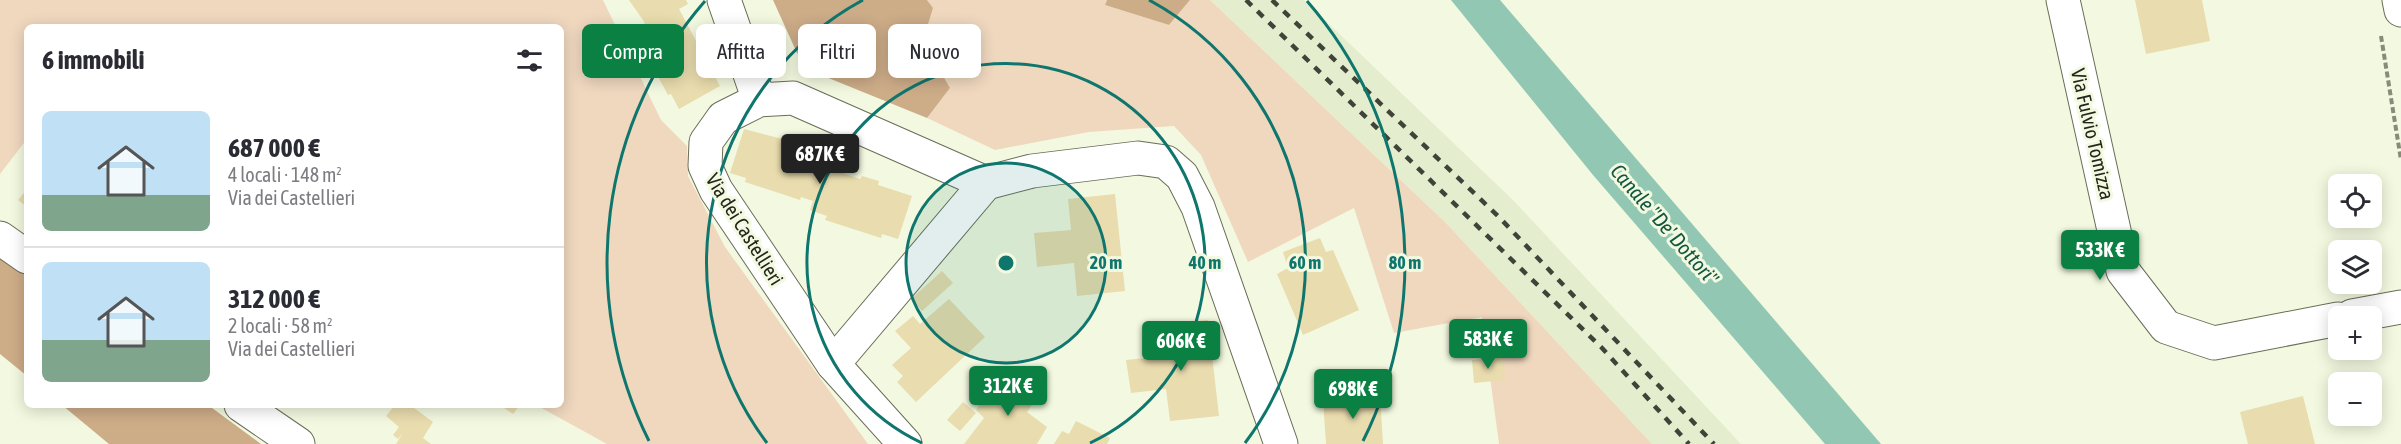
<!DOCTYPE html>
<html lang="it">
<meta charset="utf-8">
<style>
body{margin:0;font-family:"Asap Condensed",sans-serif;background:#f2f2f3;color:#2b2b33;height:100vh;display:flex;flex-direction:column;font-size:22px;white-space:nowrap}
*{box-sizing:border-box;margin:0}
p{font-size:20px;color:#7c7c81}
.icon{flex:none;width:33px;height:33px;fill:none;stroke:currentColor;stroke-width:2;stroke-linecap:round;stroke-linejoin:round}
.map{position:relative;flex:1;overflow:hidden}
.side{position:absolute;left:24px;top:24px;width:540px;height:384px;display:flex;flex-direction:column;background:#fff;border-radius:9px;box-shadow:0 3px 15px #0003}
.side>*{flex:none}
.hud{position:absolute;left:582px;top:24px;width:570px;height:54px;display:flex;gap:12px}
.controls{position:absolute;left:2328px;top:174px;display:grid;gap:12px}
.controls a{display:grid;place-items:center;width:54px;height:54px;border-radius:9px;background:#fff;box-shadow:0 3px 15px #0003;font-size:30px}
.price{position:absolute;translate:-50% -51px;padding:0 14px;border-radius:6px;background:#0b8043;color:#fff;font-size:20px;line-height:39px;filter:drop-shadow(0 2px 3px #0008)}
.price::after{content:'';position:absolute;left:50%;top:36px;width:18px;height:14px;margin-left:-9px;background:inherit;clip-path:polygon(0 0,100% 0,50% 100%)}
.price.current{background:#222;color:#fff}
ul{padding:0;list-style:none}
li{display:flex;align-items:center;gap:18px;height:150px;padding:0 18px}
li+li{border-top:2px solid #e1e1e2}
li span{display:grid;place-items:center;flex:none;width:168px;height:120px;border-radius:9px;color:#555}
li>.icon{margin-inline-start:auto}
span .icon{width:72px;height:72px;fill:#fffc;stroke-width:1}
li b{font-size:26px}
h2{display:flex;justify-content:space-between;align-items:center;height:72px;padding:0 18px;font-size:26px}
.tag{padding:0 21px;border-radius:9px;background:#fff;box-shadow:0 3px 15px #0003;font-size:21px;line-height:54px}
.tag.current{background:#0b8043;color:#fff}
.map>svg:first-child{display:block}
.built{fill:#e4edcd}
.green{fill:#f0d8bf}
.forest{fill:#cdac88}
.water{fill:#92c7b3}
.building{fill:#e9dcae}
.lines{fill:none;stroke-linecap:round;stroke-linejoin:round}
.street-casing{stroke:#686e58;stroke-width:35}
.secondary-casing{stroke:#686e58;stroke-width:35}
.path{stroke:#878b7a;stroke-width:4;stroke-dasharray:6 3;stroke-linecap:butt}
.street{stroke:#fff;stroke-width:33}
.secondary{stroke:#fff;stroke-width:33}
.rail{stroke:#404338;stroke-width:4.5;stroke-dasharray:8 8;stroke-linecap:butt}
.ring{fill:none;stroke:#0f766e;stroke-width:3}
.labels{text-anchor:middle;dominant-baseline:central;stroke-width:6;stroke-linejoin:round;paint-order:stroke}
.street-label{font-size:20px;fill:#23261d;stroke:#f3f9e0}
.water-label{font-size:21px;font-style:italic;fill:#135743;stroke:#f3f9e0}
.centre{fill:#0f766e;stroke:#f3f9e0;stroke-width:3}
.ring-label{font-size:18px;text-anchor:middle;font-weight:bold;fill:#0f766e;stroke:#f3f9e0;stroke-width:6;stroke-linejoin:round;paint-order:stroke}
</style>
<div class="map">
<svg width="2401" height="444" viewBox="0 0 2401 444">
<rect width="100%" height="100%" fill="#f3f9e0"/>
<polygon class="built" points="1210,0 1304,0 1513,200 1741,444 1652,444 1445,222"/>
<g class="green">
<polygon points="0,0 603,0 661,120 687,146 688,176 725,247 868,444 607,444 536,405 561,405 561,27 27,27 27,139 0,174"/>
<polygon points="927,0 1107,0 1105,5 1169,25 1190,0 1210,0 1445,222 1652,444 1499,444 1482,317 1394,333 1354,208 1248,262 1201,155 1174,126 1089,132 995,150 927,118 950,88 923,41 933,8"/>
</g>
<g class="forest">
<polygon points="773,0 927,0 933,8 923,41 950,88 927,118 821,75 797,53"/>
<polygon points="1107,0 1190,0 1169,25 1105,5"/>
<polygon points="0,252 27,272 27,376 0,354"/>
<polygon points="62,405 208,405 261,444 109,444"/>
</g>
<polygon class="water" points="1451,0 1500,0 1881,444 1825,444 1593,175"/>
<g class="building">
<polygon points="629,0 686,0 688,4 679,9 720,86 679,109 671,94 668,95 641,45 644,44 636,28 645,23"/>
<polygon points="2135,0 2202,0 2210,41 2146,54"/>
<polygon points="744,129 798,143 797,147 832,158 828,168 860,179 862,176 879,181 878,185 912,196 898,239 882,234 881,238 825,220 827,216 810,210 813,201 801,197 800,200 745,182 746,178 730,173"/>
<polygon points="27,189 27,207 18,200"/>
<polygon points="1115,194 1125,291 1077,296 1074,263 1037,267 1034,233 1071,230 1068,199"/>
<polygon points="1320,238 1326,252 1333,250 1359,310 1303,335 1277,274 1288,268 1283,252"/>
<polygon points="942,271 953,283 922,311 911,299"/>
<polygon points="949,299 985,337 916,402 897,382 903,376 892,365 911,348 895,331 913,316 920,324"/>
<polygon points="1208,320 1219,416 1170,421 1166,389 1131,393 1126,360 1164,356 1160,325"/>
<polygon points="1503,357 1505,380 1474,383 1472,360"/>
<polygon points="1016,376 1039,395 1027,412 1047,427 1037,444 964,444 984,418 976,410 996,381 1008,389"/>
<polygon points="1380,394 1383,444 1326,444 1323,399"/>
<polygon points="2303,396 2315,444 2248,444 2240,412"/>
<polygon points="963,402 976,413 960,431 947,420"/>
<polygon points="395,405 410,405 433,422 423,438 431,444 396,444 403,433 398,439 393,435 399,427 386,416"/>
<polygon points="500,405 520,405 513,414"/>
<polygon points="1076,421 1110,438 1107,444 1054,444 1062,431 1069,434"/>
</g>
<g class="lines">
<defs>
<g id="street">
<polyline points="724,0 759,100"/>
<polyline points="2063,0 2123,271 2166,327 2214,343 2338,319"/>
<polyline points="0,238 27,257"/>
<polyline points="2352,316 2401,307"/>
<polyline points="833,364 986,183"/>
<polyline points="241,405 298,444"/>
<polyline points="905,444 833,364 716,190 705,166 706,142 723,118 759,100 793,98 986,183 1032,171 1138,158 1166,162 1182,176 1198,207 1281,444"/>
</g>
<polyline id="secondary" points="2399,0 2401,10"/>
</defs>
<use href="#street" class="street-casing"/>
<use href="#secondary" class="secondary-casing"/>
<polyline class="path" points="2381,36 2401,160"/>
<use href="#street" class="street"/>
<use href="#secondary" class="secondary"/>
<g class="rail">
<polyline points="1246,0 1602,348 1689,444"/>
<polyline points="1272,0 1498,216 1714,444"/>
</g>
</g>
<circle cx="1006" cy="263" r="100" fill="#0f766e" fill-opacity=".12"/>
<g class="ring">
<circle cx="1006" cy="263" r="100"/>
<path d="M922 443A199 199 0 1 1 1090 443"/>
<path d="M767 443A299 299 0 0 1 863 0M1149 0A299 299 0 0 1 1245 443"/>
<path d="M649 441A399 399 0 0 1 705 1M1307 1A399 399 0 0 1 1363 441"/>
</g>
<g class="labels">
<g class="street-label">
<text transform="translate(2093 134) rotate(77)">Via Fulvio Tomizza</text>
<text transform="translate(745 229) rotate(58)">Via dei Castellieri</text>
</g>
<g class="water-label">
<text transform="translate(1665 224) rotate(49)">Canale "De' Dottori"</text>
</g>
</g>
<circle cx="1006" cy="263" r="9" class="centre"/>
<g class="ring-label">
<text x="1106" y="269">20 m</text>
<text x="1205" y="269">40 m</text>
<text x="1305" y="269">60 m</text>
<text x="1405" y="269">80 m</text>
</g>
</svg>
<div class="controls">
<a><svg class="icon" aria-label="locate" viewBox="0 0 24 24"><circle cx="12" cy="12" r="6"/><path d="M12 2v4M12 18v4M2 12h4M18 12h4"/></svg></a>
<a><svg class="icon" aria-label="layers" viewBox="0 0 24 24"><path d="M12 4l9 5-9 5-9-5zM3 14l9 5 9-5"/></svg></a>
<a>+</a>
<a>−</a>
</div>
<b class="price current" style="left:820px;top:185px">687K €</b>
<b class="price" style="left:2100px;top:281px">533K €</b>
<b class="price" style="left:1488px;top:370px">583K €</b>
<b class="price" style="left:1181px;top:372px">606K €</b>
<b class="price" style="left:1008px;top:417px">312K €</b>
<b class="price" style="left:1353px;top:420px">698K €</b>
<div class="hud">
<a class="tag current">Compra</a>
<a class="tag">Affitta</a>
<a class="tag">Filtri</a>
<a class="tag">Nuovo</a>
</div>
<section class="side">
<h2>6 immobili<svg class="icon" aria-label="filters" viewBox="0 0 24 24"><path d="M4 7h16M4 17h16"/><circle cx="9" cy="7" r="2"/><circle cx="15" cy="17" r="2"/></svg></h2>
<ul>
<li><span style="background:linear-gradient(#bfe0f5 70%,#7fa58c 0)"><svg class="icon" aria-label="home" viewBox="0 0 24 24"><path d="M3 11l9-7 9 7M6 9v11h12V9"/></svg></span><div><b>687 000 €</b><p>4 locali · 148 m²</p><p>Via dei Castellieri</p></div></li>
<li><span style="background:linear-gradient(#bfe0f5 65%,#7fa58c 0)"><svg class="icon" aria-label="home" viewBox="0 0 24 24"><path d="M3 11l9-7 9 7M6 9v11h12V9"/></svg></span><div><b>312 000 €</b><p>2 locali · 58 m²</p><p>Via dei Castellieri</p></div></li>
</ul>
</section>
</div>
